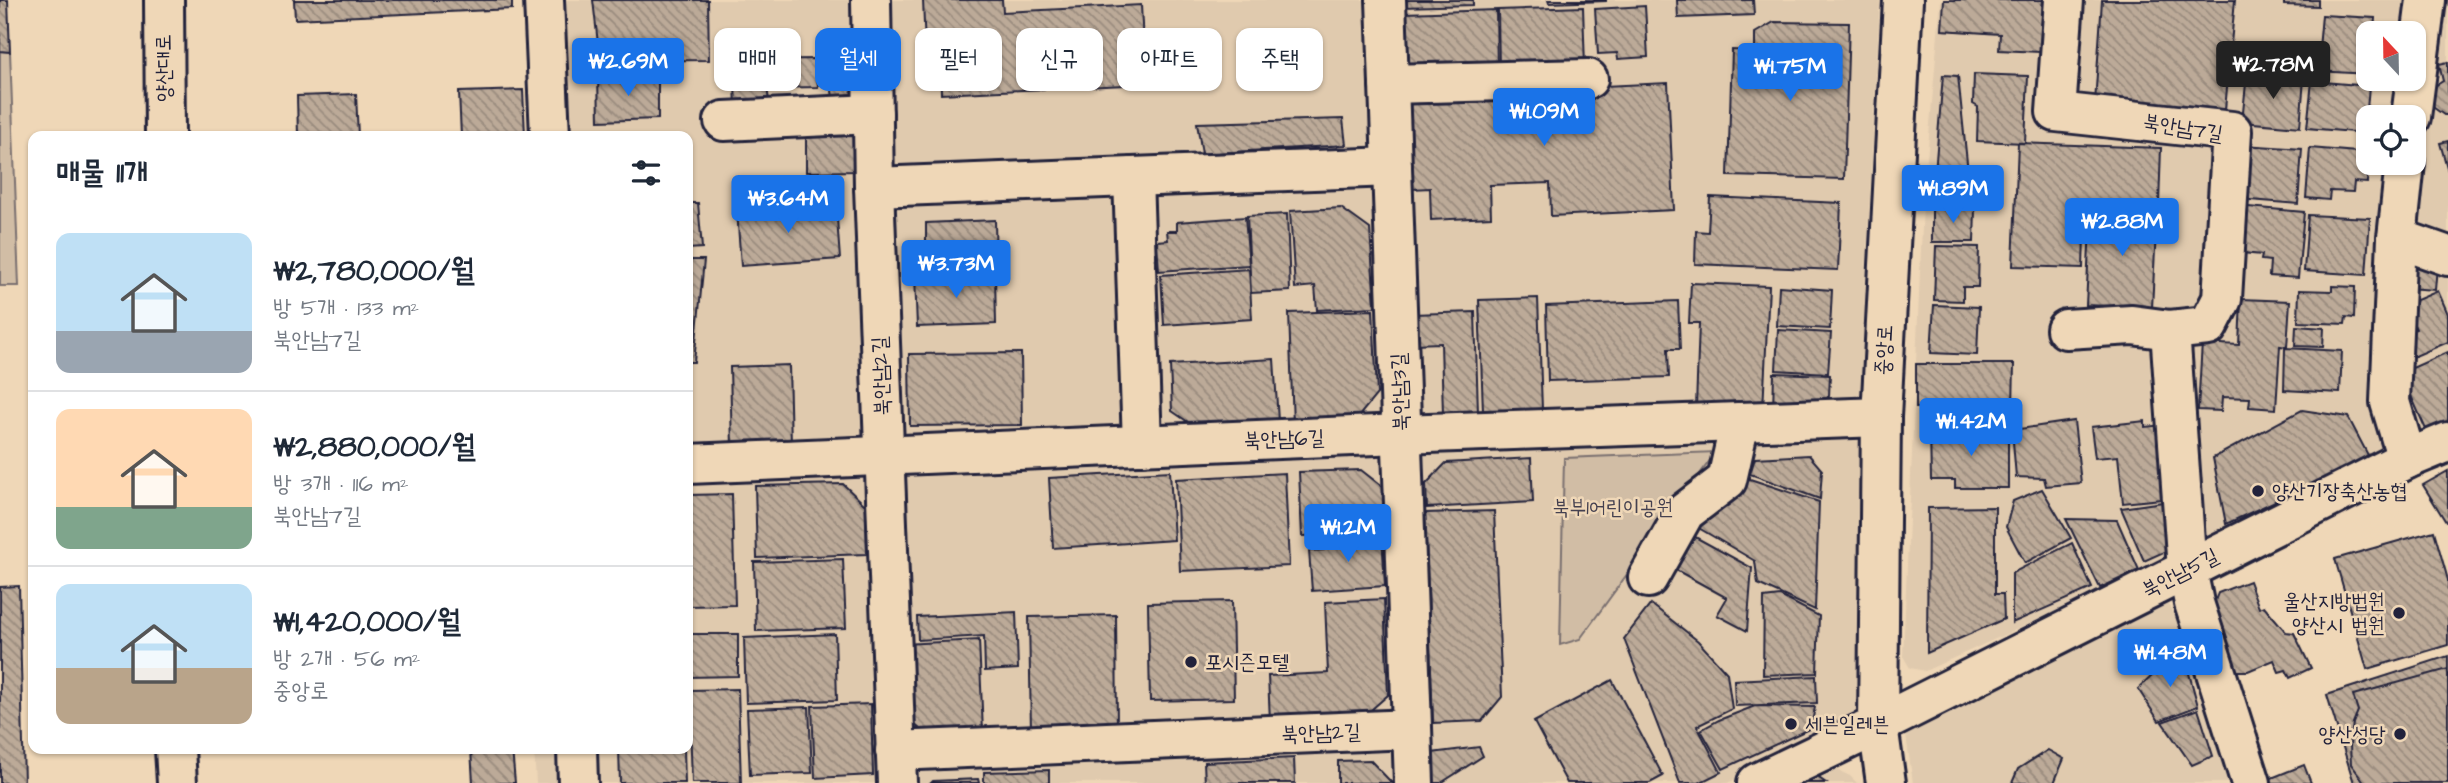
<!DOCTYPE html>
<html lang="ko">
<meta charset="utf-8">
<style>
body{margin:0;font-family:"Architects Daughter","Poor Story",sans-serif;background:#f2f2f3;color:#1f2937;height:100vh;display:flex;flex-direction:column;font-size:26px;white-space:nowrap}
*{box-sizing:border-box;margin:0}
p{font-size:23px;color:#747a83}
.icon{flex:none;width:38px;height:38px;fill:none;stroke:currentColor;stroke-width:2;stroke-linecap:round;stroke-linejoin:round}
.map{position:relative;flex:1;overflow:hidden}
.sheet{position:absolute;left:28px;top:131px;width:665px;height:623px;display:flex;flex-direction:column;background:#fff;border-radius:14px;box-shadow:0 2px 5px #0004}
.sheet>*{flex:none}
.guide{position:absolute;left:714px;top:28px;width:665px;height:63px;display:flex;gap:14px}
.needle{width:46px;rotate:338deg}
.tools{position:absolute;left:2356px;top:21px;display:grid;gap:14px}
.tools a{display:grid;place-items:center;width:70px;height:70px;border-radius:14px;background:#fff;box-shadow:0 2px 5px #0004;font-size:35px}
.price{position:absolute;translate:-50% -60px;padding:0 16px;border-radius:7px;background:#1a73e8;color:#fff;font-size:23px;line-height:46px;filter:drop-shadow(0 2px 4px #0008)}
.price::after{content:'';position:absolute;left:50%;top:42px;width:21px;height:16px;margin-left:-10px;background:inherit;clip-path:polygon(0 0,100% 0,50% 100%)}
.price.current{background:#222;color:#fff}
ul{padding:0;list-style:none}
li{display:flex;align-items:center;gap:21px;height:175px;padding:0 28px}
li+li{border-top:2px solid #e0e1e3}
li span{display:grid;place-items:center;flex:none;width:196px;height:140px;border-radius:14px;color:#555}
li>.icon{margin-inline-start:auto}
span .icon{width:84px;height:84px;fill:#fffc;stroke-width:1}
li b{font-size:30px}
h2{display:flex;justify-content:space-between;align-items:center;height:84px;padding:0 28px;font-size:30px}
.pill{padding:0 24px;border-radius:14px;background:#fff;box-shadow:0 2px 5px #0004;font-size:24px;line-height:63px}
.pill.current{background:#1a73e8;color:#fff}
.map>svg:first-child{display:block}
.built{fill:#e0caae;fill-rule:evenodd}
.park{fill:#d1bda5;stroke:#7a7070;stroke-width:2}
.building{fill:url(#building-back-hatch);stroke:#22223b;stroke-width:2}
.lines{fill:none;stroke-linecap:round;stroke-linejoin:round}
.minor-casing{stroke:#22223b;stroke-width:44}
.major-casing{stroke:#22223b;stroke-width:44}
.minor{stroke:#efd7b7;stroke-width:38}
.major{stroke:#efd7b7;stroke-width:38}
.poi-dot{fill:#22223b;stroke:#efd7b7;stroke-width:2.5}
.labels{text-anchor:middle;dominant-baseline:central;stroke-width:5;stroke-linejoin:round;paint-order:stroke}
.street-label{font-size:21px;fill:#22223b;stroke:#efd7b7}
.poi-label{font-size:21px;fill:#22223b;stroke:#efd7b7;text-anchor:start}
.park-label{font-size:21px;fill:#454150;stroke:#efd7b7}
</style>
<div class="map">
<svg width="2448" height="783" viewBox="0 0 2448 783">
<defs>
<pattern id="building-back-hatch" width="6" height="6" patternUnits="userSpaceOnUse" patternTransform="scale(1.75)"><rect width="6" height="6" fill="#bcaa98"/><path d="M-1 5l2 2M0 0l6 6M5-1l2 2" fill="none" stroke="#988a7d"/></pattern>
</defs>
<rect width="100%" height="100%" fill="#efd7b7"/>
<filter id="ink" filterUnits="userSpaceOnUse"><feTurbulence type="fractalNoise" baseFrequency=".0143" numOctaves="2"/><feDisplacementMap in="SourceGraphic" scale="14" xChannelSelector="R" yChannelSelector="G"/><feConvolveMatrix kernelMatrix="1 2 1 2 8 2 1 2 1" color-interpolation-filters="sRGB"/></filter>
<g filter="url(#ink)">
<g class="built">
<polygon points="528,0 1880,0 1865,293 1857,719 1836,735 1727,783 536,783 534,749 688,749 688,136 533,136"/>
<path d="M1941,0H2448V433L1925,671L1910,668L1903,656L1923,204ZM2368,33H2413V79H2368ZM2368,117H2413V163H2368Z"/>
<polygon points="2166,602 2177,618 2233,783 1913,783 1905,729"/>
<polygon points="1829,766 1850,776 1857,783 1786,783"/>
</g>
<g class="park">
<polygon points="0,51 10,52 19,286 0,286"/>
<polygon points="1716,452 1580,639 1560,645 1564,458"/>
</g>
<g class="building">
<polygon points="0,0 8,0 10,52 0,51"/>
<polygon points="294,0 512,0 512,9 295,19"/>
<polygon points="593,0 708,0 709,60 600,61"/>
<polygon points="923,0 1002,0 1003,12 1141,5 1145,84 941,94 940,53 925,49"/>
<polygon points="1402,0 1473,0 1473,5 1402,7"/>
<polygon points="1548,0 1606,0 1606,1 1549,3"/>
<polygon points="1677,0 1753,0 1754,15 1678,18"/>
<polygon points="1944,0 2043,0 2040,52 1999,50 2000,34 1942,30"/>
<polygon points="2102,0 2235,0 2225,110 2095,103"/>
<polygon points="2284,0 2318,0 2318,6 2284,5"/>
<polygon points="1645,6 1648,57 1618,59 1617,53 1598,54 1595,9"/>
<polygon points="1583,7 1585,67 1499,70 1498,10"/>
<polygon points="1496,10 1497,71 1406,74 1404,13"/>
<polygon points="2322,15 2375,18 2374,33 2368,33 2368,74 2317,71"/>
<polygon points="1774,22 1849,23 1844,179 1728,176 1732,50 1755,51 1755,33"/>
<polygon points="816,59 818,87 767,88 770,106 736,107 734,60"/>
<polygon points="853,60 856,101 834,102 827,64"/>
<polygon points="2448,62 2448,115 2444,115 2434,108 2431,95 2435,86 2443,81 2439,64"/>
<polygon points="1974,74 2028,76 2025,143 1977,141 1978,107 1973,104"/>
<polygon points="2247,74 2304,79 2300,127 2242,122"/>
<polygon points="598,75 658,78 658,119 599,121"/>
<polygon points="1943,75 1958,76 1971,201 1933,197"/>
<polygon points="2312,81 2369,86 2365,133 2307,128"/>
<polygon points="1668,83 1674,210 1551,216 1550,183 1490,185 1491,217 1431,220 1430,188 1411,189 1407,95"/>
<polygon points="523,90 525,136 461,136 459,92"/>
<polygon points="356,94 358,136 298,136 297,96"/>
<polygon points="1343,119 1346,145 1202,154 1197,123"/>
<polygon points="855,130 856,171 806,172 806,132"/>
<polygon points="2448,141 2448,171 2440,143"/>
<polygon points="2018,143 2161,148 2159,205 2085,203 2083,268 2013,266"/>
<polygon points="2243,145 2302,149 2298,204 2238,199"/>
<polygon points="2310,148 2368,153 2367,183 2354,182 2353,192 2330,191 2329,200 2306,198"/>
<polygon points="1710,197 1841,203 1838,270 1695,264 1696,231 1708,232"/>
<polygon points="688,203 698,203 702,248 688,249"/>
<polygon points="836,205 840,259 741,266 737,211"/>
<polygon points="2237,206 2304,212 2298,278 2269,276 2270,261 2261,260 2262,255 2232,252"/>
<polygon points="1341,208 1370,229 1375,307 1317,310 1315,286 1295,288 1290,211"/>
<polygon points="1932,208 1975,209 1974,242 1932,242"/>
<polygon points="2091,208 2157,211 2152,308 2086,305"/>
<polygon points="1287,214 1290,291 1251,293 1247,216"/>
<polygon points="2308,215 2370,218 2366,275 2304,271"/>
<polygon points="1245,217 1249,265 1159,271 1157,241 1168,240 1167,231 1177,231 1177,222"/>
<polygon points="995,220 996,269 917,273 916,245 926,245 926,223"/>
<polygon points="1936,246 1979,247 1978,287 1963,287 1963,301 1934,300"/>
<polygon points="688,260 704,260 694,362 688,362"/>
<polygon points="2410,263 2437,266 2435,290 2407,288"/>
<polygon points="1249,269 1252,319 1164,325 1161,275"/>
<polygon points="995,274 996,324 917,327 915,276"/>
<polygon points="1691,283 1769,286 1763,410 1696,407 1699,323 1689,323"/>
<polygon points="1779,286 1832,290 1830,329 1777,326"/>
<polygon points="2332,286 2355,287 2354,318 2346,317 2345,324 2298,322 2299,290 2332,291"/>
<polygon points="2438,291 2448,314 2448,342 2413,357 2404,334 2416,329 2405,305"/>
<polygon points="1538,298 1542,409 1483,411 1479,300"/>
<polygon points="2241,299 2290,301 2287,347 2280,346 2276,409 2249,407 2250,398 2222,397 2221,411 2198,410 2202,343 2239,345"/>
<polygon points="1678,301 1680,349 1668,349 1669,377 1548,381 1546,306"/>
<polygon points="1934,305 1979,307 1977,355 1931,353"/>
<polygon points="1373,310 1377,394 1354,422 1293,425 1289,313"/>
<polygon points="1475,312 1478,413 1443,414 1441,343 1413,344 1412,314"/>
<polygon points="2296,326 2324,328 2323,347 2295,346"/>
<polygon points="1778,330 1831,333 1828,373 1776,370"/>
<polygon points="2285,348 2342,351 2340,393 2284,390"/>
<polygon points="2448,352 2448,423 2427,432 2401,373"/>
<polygon points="1021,353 1022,425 910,426 909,354"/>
<polygon points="1274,359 1278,421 1194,426 1172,411 1170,365"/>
<polygon points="1916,364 2014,364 2013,408 1916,408"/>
<polygon points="789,365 791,445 732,448 730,367"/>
<polygon points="1774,373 1830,375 1829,396 1809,413 1773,412"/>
<polygon points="2302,410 2348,417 2369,457 2226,524 2213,458"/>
<polygon points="2074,421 2081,483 2046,486 2044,478 2016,477 2012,430"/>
<polygon points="2145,421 2145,427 2163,425 2171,498 2123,503 2118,456 2095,458 2091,427"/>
<polygon points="2008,429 2008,488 1955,488 1955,480 1931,480 1930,430"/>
<polygon points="1809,455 1822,470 1820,499 1750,474 1755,458"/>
<polygon points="1531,458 1533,502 1427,508 1426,484 1446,463"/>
<polygon points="1361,470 1384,488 1385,533 1302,536 1299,472"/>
<polygon points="1170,471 1174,540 1053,548 1049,478"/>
<polygon points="2448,471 2448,522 2446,522 2423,485"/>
<polygon points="1285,473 1289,566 1180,571 1176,479"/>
<polygon points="1747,478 1819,502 1815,610 1758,584 1755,561 1685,520"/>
<polygon points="843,484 866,506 867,554 757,558 755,486"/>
<polygon points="2042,489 2071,538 2025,563 2006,527 2013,501"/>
<polygon points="732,494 735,605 688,606 688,495"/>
<polygon points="2170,501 2177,546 2144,561 2121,508"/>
<polygon points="1995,507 1995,594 2003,594 2004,619 1927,653 1928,508"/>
<polygon points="1494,511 1502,697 1482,721 1433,723 1425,513"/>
<polygon points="2066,519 2117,520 2139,570 2100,588"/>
<polygon points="2434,531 2448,580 2448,645 2367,669 2335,559"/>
<polygon points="1686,532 1752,568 1747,631 1717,615 1727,598 1667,565"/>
<polygon points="1382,535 1385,586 1312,591 1309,551 1324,550 1324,539"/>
<polygon points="2072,543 2092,588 2012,623 2012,573"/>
<polygon points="843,559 846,628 756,631 754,562"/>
<polygon points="2249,581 2259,608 2264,606 2286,632 2294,633 2311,668 2290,678 2286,670 2279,672 2274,660 2248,671 2231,671 2213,606 2218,593"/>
<polygon points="19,586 24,783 0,783 0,587"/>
<polygon points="1780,596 1819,616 1817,673 1763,675 1764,598"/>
<polygon points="1384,599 1388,695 1364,716 1270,721 1268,676 1328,673 1325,602"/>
<polygon points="1232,601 1234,699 1150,701 1148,603"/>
<polygon points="1651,604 1698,641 1727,673 1732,709 1697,726 1721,772 1699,783 1680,783 1624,639"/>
<polygon points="1016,612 1018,669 985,671 984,636 918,640 917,617"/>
<polygon points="1116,615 1117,729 1031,731 1029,617"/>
<polygon points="688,634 738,634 738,676 688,677"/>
<polygon points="835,634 837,700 746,703 744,638"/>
<polygon points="979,640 983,732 927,735 906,717 903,644"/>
<polygon points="2182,648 2198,706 2159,721 2138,689"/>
<polygon points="2448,656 2448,783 2354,783 2327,695"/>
<polygon points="2448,669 2448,783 2365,783 2351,764 2350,745 2353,723 2358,711 2353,695"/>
<polygon points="1816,676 1817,703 1735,706 1734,680"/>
<polygon points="1612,680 1663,776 1650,783 1567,783 1534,722"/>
<polygon points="738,689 741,783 692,783 689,690"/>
<polygon points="871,704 873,775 815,778 812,706"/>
<polygon points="1755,706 1815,707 1811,728 1723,769 1701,730 1719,720"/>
<polygon points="809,707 812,773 750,775 747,709"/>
<polygon points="2198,709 2213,756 2192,765 2162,722"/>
<polygon points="1479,747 1483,756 1441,783 1423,783 1424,754"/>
<polygon points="471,749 512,749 515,783 473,783"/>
<polygon points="619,749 684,749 685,783 620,783"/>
<polygon points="2048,750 2064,759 2054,783 2012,783 2018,769"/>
<polygon points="1294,758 1295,783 1205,783 1204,762"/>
<polygon points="1370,760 1392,783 1338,783 1338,761"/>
<polygon points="2304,765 2311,783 2271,783 2269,779"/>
<polygon points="1049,770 1049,783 984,783 984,772"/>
<polygon points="1816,776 1826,783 1800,783"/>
<polygon points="978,779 979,783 931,783 933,781"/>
</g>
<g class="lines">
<defs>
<g id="minor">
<polyline points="544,0 550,136"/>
<polyline points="871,0 874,187 897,783"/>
<polyline points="1386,0 1414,783"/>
<polyline points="2064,0 2056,112 2232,131 2222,299 2208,326 2170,330 2132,325 2066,329"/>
<polyline points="1389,84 1588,79"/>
<polyline points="2411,117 2426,0"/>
<polyline points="724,121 873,114"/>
<polyline points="2405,163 2397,238 2390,402 2407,459"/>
<polyline points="1133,177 1142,445"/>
<polyline points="874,187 1392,167"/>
<polyline points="2397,238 2448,256"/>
<polyline points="2170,330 2187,570 2194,603 2251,783"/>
<polyline points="688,464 1401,434 1881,417"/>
<polyline points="1648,578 1685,512 1727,480 1740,422"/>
<polyline points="577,749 578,783"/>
<polyline points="895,751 1411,729"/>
<polyline points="1757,783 1878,725 2407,459 2448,442"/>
</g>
<g id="major">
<polyline points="164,0 165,136"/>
<polyline points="175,749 177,783"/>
<polyline points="1886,783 1878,725 1881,417 1903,0"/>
</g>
</defs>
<use href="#minor" class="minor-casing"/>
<use href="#major" class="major-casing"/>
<use href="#minor" class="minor"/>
<use href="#major" class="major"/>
</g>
</g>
<g class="poi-dot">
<circle cx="2258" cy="491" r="7"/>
<circle cx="2399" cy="613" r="7"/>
<circle cx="1191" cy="662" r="7"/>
<circle cx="1791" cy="724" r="7"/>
<circle cx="2400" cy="734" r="7"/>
</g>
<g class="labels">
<g class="street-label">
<text transform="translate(164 68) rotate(-91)">양산대로</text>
<text transform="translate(2183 128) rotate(9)">북안남7길</text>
<text transform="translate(1884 350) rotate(-87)">중앙로</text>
<text transform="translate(881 376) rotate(-92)">북안남2길</text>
<text transform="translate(1400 392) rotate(-92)">북안남3길</text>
<text transform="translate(1284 439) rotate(-2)">북안남6길</text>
<text transform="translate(2180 573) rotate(-27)">북안남5길</text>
<text transform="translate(1321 733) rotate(-2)">북안남2길</text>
</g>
<g class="poi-label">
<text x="2272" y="491">양산기장축산농협</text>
<text x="2385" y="601" text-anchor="end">울산지방법원<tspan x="2385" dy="24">양산시 법원</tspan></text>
<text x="1205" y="662">포시즌모텔</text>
<text x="1805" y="724">세븐일레븐</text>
<text x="2386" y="734" text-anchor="end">양산성당</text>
</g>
<g class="park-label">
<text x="1613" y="507">북부1어린이공원</text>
</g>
</g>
</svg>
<div class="tools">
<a><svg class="needle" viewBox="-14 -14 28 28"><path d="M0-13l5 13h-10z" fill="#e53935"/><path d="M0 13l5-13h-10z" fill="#747a83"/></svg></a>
<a><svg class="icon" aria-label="locate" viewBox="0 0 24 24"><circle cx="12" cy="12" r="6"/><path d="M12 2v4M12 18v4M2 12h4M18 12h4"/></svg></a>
</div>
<b class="price" style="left:628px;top:98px">₩2.69M</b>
<b class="price current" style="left:2273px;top:101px">₩2.78M</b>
<b class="price" style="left:1790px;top:103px">₩1.75M</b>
<b class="price" style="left:1544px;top:148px">₩1.09M</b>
<b class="price" style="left:1953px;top:225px">₩1.89M</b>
<b class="price" style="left:788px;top:235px">₩3.64M</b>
<b class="price" style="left:2122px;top:258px">₩2.88M</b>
<b class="price" style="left:956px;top:300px">₩3.73M</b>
<b class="price" style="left:1971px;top:458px">₩1.42M</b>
<b class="price" style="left:1348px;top:564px">₩1.2M</b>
<b class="price" style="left:2170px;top:689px">₩1.48M</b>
<div class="guide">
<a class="pill">매매</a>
<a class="pill current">월세</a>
<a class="pill">필터</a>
<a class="pill">신규</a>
<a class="pill">아파트</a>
<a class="pill">주택</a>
</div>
<section class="sheet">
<h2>매물 11개<svg class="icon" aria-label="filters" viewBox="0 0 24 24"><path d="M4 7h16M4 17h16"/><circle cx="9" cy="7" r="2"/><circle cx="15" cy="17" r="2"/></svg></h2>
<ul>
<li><span style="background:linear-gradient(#bfe0f5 70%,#9aa5b1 0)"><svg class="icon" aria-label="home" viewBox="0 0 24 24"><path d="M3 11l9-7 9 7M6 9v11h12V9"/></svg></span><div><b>₩2,780,000/월</b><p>방 5개 · 133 m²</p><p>북안남7길</p></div></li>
<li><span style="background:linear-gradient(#ffd9b3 70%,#7fa58c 0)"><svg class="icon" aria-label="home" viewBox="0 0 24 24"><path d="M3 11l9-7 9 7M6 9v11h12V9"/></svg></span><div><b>₩2,880,000/월</b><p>방 3개 · 116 m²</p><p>북안남7길</p></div></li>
<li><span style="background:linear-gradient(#bfe0f5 60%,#b9a48a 0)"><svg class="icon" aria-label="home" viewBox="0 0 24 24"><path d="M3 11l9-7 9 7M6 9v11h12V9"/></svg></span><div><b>₩1,420,000/월</b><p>방 2개 · 56 m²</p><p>중앙로</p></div></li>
</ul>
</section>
</div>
